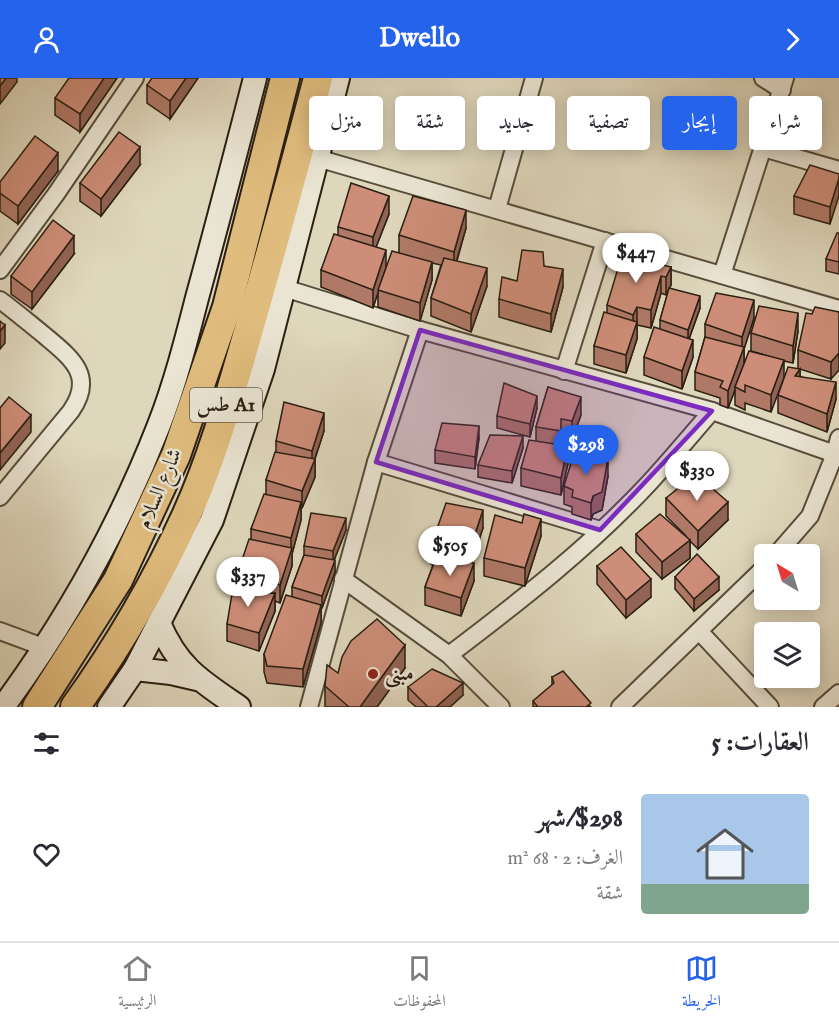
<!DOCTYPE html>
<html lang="ar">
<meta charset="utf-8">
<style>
body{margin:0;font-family:"IM FELL English",Amiri,serif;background:#f7f7f7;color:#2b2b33;direction:rtl;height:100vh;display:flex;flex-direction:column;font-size:22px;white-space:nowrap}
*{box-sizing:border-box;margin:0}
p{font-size:20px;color:#7c7c81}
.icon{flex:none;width:33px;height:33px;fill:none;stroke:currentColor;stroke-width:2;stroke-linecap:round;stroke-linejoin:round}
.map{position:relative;height:629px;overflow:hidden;direction:ltr}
.sheet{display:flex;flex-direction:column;background:#fff;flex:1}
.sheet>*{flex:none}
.banner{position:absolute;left:18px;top:18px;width:804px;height:54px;direction:rtl;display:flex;gap:12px}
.needle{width:39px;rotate:322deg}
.fabs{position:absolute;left:754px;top:466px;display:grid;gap:12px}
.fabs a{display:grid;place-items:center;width:66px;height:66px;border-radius:6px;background:#fff;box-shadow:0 3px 15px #0003;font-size:30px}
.price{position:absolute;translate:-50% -51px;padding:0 14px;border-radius:21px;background:#fff;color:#222;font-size:20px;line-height:39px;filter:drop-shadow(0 2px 3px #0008)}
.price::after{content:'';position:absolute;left:50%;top:36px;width:18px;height:14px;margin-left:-9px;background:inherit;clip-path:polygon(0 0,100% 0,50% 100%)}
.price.selected{background:#2563eb;color:#fff}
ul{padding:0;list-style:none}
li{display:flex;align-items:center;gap:18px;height:150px;padding:0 30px}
li span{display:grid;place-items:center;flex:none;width:168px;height:120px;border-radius:6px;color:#555}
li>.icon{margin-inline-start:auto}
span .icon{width:72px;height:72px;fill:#fffc;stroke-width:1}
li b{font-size:26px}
h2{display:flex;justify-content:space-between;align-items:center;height:72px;padding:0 30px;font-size:26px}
.chip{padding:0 21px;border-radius:6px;background:#fff;box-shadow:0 3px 15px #0003;font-size:21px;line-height:54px}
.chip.selected{background:#2563eb;color:#fff}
header{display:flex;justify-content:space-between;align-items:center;height:78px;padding:0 30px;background:#2563eb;color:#fff;font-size:27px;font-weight:800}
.tabs{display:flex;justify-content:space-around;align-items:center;height:84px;border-top:2px solid #e1e1e2;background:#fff;font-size:16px;color:#7c7c81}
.tabs a{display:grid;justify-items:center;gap:3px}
.tabs .selected{color:#2563eb}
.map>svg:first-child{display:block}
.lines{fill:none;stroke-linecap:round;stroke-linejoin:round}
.street-casing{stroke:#574d3c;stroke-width:20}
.secondary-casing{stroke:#2a1f12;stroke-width:26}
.highway-casing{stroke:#2a1f12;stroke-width:32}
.street{stroke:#eae5d3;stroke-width:16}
.secondary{stroke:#eae5d3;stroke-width:22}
.highway{stroke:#e0bc7e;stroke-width:28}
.wall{fill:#b07967;stroke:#2a1f12;stroke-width:1.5}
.shaded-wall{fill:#906354;stroke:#2a1f12;stroke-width:1.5}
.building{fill:#cd8d78;stroke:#2a1f12;stroke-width:1.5}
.marked{fill:#7b2cbf;fill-opacity:0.2;stroke:#7b2cbf;stroke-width:4.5;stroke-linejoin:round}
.poi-dot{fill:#8f2418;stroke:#eae5d3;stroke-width:2}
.labels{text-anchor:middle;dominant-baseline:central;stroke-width:5;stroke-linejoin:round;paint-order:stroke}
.shield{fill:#eae5d3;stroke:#645a4c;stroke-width:1.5}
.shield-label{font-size:20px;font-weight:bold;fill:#2a1f12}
.street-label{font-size:21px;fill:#2a1f12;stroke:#eae5d3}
.poi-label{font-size:21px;font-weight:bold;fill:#2a1f12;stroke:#eae5d3;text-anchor:start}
</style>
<header><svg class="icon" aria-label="forward" viewBox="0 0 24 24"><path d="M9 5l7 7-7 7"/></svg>Dwello<svg class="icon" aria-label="person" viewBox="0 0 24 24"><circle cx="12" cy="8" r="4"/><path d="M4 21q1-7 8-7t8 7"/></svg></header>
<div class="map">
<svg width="839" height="629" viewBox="0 0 839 629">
<rect width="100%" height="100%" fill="#dfd7bc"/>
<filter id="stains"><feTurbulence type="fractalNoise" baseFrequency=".00333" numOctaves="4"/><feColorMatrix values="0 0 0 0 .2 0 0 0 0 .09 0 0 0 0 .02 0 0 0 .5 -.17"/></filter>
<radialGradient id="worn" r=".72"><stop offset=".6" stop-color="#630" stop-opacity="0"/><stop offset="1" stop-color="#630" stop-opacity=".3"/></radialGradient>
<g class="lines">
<defs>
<g id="street">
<polyline points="763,0 782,12"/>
<polyline points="763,70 839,92"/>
<polyline points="317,80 839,231"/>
<polyline points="497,131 534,0"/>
<polyline points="0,192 56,116 135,0"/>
<polyline points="722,197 785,0"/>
<polyline points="284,210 420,252 712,333 835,376"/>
<path d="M0,222C15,233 29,245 44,257C70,279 96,297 71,333L0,419"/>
<polyline points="564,293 605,163"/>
<polyline points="376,384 600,452"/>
<polyline points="776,477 810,438 835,376 839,360"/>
<polyline points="343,501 449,577 501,629"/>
<polyline points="0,553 43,569"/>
<polyline points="700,554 770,629"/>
<path d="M449,577C519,524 591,468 651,403C672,380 692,356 712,333"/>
<polyline points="309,629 376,384 420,252"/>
<polyline points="620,629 765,489"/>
<polyline points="823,629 839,615"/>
</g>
<g id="secondary">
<path d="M159,545C178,590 201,603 239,629"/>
<polyline points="135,591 171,595 197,601"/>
<path d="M3,629C67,542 120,447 159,347C175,306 186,263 197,220C217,147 236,74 255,0"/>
<polyline points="109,629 135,591 212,442 263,291 338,0"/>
</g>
<g id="highway">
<polyline points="37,629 118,502 176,377 227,229 285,0"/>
<path d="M75,629C118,569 156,504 187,436C214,376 231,313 249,251C273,167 296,84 318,0"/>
</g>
</defs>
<use href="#street" class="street-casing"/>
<use href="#secondary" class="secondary-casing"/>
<use href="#highway" class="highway-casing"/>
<use href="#street" class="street"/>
<use href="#secondary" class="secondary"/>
<use href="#highway" class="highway"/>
</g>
<g class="wall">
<polygon points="117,0 80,54 55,37 55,20"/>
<polygon points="198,0 170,41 147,25 147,7"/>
<polygon points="140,87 101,138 80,123 80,105"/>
<polygon points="58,93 18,146 0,133 0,104"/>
<polygon points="839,96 830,146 794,136 794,118"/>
<polygon points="389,136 376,169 386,190 382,200 399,175 399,157 466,150 457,183 487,208 471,254 431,238 431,220 441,187 432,185 432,202 420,243 378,229 378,214 373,230 321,209 321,192 338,157 338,149"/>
<polygon points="839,155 839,196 826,193 826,181"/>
<polygon points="74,176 32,231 11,216 11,198"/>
<polygon points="544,188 563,209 551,254 499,239 499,221 517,203"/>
<polygon points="671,189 671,207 669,210 700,230 689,261 693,279 682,311 644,297 644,279 660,251 660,242 669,211 666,217 661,215 651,250 637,247 637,261 626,295 594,286 594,268 607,235 607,227"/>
<polygon points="839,234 831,301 800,291 800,298 836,321 827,354 778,335 778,317 798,290 798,272 812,236"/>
<polygon points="754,240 744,271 744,287 771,279 751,273 751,255 798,253 793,285 784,283 771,334 745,325 745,332 735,327 735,312 728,330 720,327 720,320 695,312 695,294 705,259 705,246"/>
<polygon points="548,309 581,337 572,361 561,359 561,367 568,385 561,417 521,408 521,390 536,363 536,349"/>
<polygon points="537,330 530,359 497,350 497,338"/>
<polygon points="324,353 315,381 315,399 302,430 301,430 301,442 292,476 292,488 280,525 275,523 275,533 259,573 227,563 227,546 239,504 239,491 251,461 251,451 266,417 266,402 276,374 276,363"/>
<polygon points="479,360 475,391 435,385 435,372"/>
<polygon points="523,370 512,405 478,399 478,387"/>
<polygon points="608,398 602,432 593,436 591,442 572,436 572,429 564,426 564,408"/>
<polygon points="666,420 728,442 698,471 690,463 690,480 662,501 636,474 636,456 685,457 666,438"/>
<polygon points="483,450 471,485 474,503 461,538 425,527 425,509 433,487 431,486 431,468"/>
<polygon points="346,452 334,482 335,494 322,530 321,530 321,545 303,609 267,605 264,594 264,576 292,519 292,509 304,477 304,468"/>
<polygon points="541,458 525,508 484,498 484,480"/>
<polygon points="597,488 651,519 626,540 597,506"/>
<polygon points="675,499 719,512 694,533 675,511"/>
<polygon points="405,590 377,629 325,629 325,608 338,595"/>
<polygon points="552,599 591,629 533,629 533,623 552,607"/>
<polygon points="408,609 463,617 450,629 416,629 408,622"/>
</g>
<g class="shaded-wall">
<polygon points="6,0 17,0 17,4 0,26 0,8"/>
<polygon points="104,0 117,0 80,54 80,36"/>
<polygon points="186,0 198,0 170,41 170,23"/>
<polygon points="140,69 140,87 101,138 101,121"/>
<polygon points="58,75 58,93 18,146 18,128"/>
<polygon points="839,100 839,118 830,146 830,129"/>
<polygon points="389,118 389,136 373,177 373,159"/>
<polygon points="466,132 466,150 454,191 454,174"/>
<polygon points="74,158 74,176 32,231 32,214"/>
<polygon points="386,172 386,190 373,230 373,212"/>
<polygon points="432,184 432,202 420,243 420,225"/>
<polygon points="671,189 671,207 666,217 666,199"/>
<polygon points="487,190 487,208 471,254 471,236"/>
<polygon points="563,191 563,209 551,254 551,236"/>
<polygon points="661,198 661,215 651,250 651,232"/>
<polygon points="700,218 700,230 688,264 688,252"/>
<polygon points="754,222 754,240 744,271 744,287 735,309 735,312 728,330 728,313 742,274 742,259"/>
<polygon points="637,229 637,261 626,295 626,277 633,255 633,237"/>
<polygon points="798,235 798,253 793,285 793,268"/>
<polygon points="5,247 5,265 0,271 0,253"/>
<polygon points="693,262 693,279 682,311 682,293"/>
<polygon points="839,275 839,292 831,301 831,284"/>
<polygon points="784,282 784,300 771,334 771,317"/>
<polygon points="800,291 800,308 795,298"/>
<polygon points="836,304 836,321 827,354 827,336"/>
<polygon points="537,318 537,330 530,359 530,346"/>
<polygon points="581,319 581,337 572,361 572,343"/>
<polygon points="324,335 324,353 314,383 315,381 315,399 302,430 302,413 312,389 312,373"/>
<polygon points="31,337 31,354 0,392 0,375"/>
<polygon points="479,348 479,360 475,391 475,379"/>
<polygon points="523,358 523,370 512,405 512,393"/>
<polygon points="568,368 568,385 561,417 561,400"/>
<polygon points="608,380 608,398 602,432 593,436 591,442 591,425"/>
<polygon points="301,424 301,442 292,476 292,488 280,525 280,507 291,471 291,460"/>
<polygon points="728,424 728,442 698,471 698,453"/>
<polygon points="483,432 483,450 467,498 467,480"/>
<polygon points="346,440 346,452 333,485 333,473"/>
<polygon points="541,441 541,458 525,508 525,490"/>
<polygon points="690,462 690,480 662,501 662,484"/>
<polygon points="335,482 335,494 322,530 322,518"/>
<polygon points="474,485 474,503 461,538 461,520"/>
<polygon points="719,499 719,512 694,533 694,521"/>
<polygon points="651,501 651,519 626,540 626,522"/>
<polygon points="275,515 275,533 259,573 259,555"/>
<polygon points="321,527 321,545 303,609 303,591"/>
<polygon points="405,567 405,590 377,629 360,629"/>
<polygon points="463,605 463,617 450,629 436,629"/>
</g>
<g class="building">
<polygon points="0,0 6,0 0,8"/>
<polygon points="69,0 104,0 80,36 55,20"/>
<polygon points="152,0 186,0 170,23 147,7"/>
<polygon points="119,54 140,69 101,121 80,105"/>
<polygon points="35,58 58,75 18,128 0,115 0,104"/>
<polygon points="810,87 839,96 839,100 830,129 794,118"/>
<polygon points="351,105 389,118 373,159 338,149"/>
<polygon points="413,118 466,132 454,174 399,157"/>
<polygon points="53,142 74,158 32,214 11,198"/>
<polygon points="837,155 839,155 839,184 826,181"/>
<polygon points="334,156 386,172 373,212 321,192"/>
<polygon points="522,172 543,174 544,188 563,191 551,236 499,221 502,199 517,203"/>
<polygon points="392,173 432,184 420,225 378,212"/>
<polygon points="622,177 671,189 666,199 661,198 651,232 637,229 633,237 607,227"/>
<polygon points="444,180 487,190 471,236 431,220"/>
<polygon points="669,210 700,218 688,252 660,242"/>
<polygon points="716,215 754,222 742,259 705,246"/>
<polygon points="759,228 798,235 793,268 751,255"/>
<polygon points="815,229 839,234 839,275 831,284 798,272 806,235 812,236"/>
<polygon points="604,234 637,244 626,277 594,268"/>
<polygon points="0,243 5,247 0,253"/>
<polygon points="654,249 693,262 682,293 644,279"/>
<polygon points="705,259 744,269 728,313 720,309 723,303 695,294"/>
<polygon points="749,273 784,282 771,317 745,307 745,314 735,309"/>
<polygon points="788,289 800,291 795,298 836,304 827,336 778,317"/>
<polygon points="504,305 537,318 530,346 497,338"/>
<polygon points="548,309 581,319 572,343 561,341 561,353 536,349"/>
<polygon points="9,319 31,337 0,375 0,330"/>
<polygon points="284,324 324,335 312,373 276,363"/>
<polygon points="442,345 479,348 475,379 435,372"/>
<polygon points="490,357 523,358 512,393 478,387"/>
<polygon points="529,362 568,368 561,400 521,390"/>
<polygon points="575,372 608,380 602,414 593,418 591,425 572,419 573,412 564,408"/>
<polygon points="275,374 315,381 302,413 266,402"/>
<polygon points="696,396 728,424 698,453 666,420"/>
<polygon points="264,416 301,424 291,460 251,451"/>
<polygon points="446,425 483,432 467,480 431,468"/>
<polygon points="311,435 346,440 333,473 304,468"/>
<polygon points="524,436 541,441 525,490 484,480 495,437 522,445"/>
<polygon points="660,436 690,462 662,484 636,456"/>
<polygon points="249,461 292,470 280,507 239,491"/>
<polygon points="621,469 651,501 626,522 597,488"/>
<polygon points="697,476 719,499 694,521 675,499"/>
<polygon points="304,477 335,482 322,518 292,509"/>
<polygon points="436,480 474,485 461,520 425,509"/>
<polygon points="234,504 252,506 251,516 275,515 259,555 227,546"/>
<polygon points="286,517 321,527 303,591 267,588 264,576"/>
<polygon points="377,541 405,567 360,629 349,629 325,608 327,587 338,595 342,579 351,563"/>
<polygon points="432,591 463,605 436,629 428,629 408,609"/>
<polygon points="563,593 591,625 586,629 538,629 533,623 554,605 552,599"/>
</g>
<path class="marked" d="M420,252L712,333L600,452L376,384Z"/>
<circle class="poi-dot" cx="373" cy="596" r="6"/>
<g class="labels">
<rect class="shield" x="190" y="310" width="72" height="34" rx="4.5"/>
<g class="shield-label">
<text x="226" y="327">طس A1</text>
</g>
<g class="street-label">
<text transform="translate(160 411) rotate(-67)">شارع السلام</text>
</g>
<g class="poi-label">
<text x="385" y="596">مبنى</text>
</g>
</g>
<rect width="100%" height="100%" filter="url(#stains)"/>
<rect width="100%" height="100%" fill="url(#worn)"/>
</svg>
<div class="fabs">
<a><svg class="needle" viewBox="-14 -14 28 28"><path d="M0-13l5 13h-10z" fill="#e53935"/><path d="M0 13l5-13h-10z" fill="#7c7c81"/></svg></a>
<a><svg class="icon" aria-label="layers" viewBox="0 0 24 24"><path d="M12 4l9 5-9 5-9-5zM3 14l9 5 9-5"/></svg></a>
</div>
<b class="price" style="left:636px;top:206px">$447</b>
<b class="price selected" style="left:586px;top:398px">$298</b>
<b class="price" style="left:697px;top:424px">$330</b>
<b class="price" style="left:450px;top:499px">$505</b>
<b class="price" style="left:248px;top:530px">$337</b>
<div class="banner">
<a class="chip">شراء</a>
<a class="chip selected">إيجار</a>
<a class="chip">تصفية</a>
<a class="chip">جديد</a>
<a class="chip">شقة</a>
<a class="chip">منزل</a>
</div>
</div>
<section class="sheet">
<h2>العقارات: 5<svg class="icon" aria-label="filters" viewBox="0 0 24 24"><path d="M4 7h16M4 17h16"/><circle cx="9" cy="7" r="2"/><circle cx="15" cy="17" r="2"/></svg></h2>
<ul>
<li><span style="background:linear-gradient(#a9c7e8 75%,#7fa58c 0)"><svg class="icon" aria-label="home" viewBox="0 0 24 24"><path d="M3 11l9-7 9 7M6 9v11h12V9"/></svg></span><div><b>$298/شهر</b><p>الغرف: 2 · 68 m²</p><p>شقة</p></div><svg class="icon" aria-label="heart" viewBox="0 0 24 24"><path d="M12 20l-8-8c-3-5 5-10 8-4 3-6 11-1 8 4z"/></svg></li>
</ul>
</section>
<nav class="tabs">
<a class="selected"><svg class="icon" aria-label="map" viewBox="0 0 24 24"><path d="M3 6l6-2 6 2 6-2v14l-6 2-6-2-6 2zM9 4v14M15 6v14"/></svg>الخريطة</a>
<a><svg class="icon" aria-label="saved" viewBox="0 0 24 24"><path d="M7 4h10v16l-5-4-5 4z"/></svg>المحفوظات</a>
<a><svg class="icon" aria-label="home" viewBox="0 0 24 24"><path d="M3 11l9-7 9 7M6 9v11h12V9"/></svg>الرئيسية</a>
</nav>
